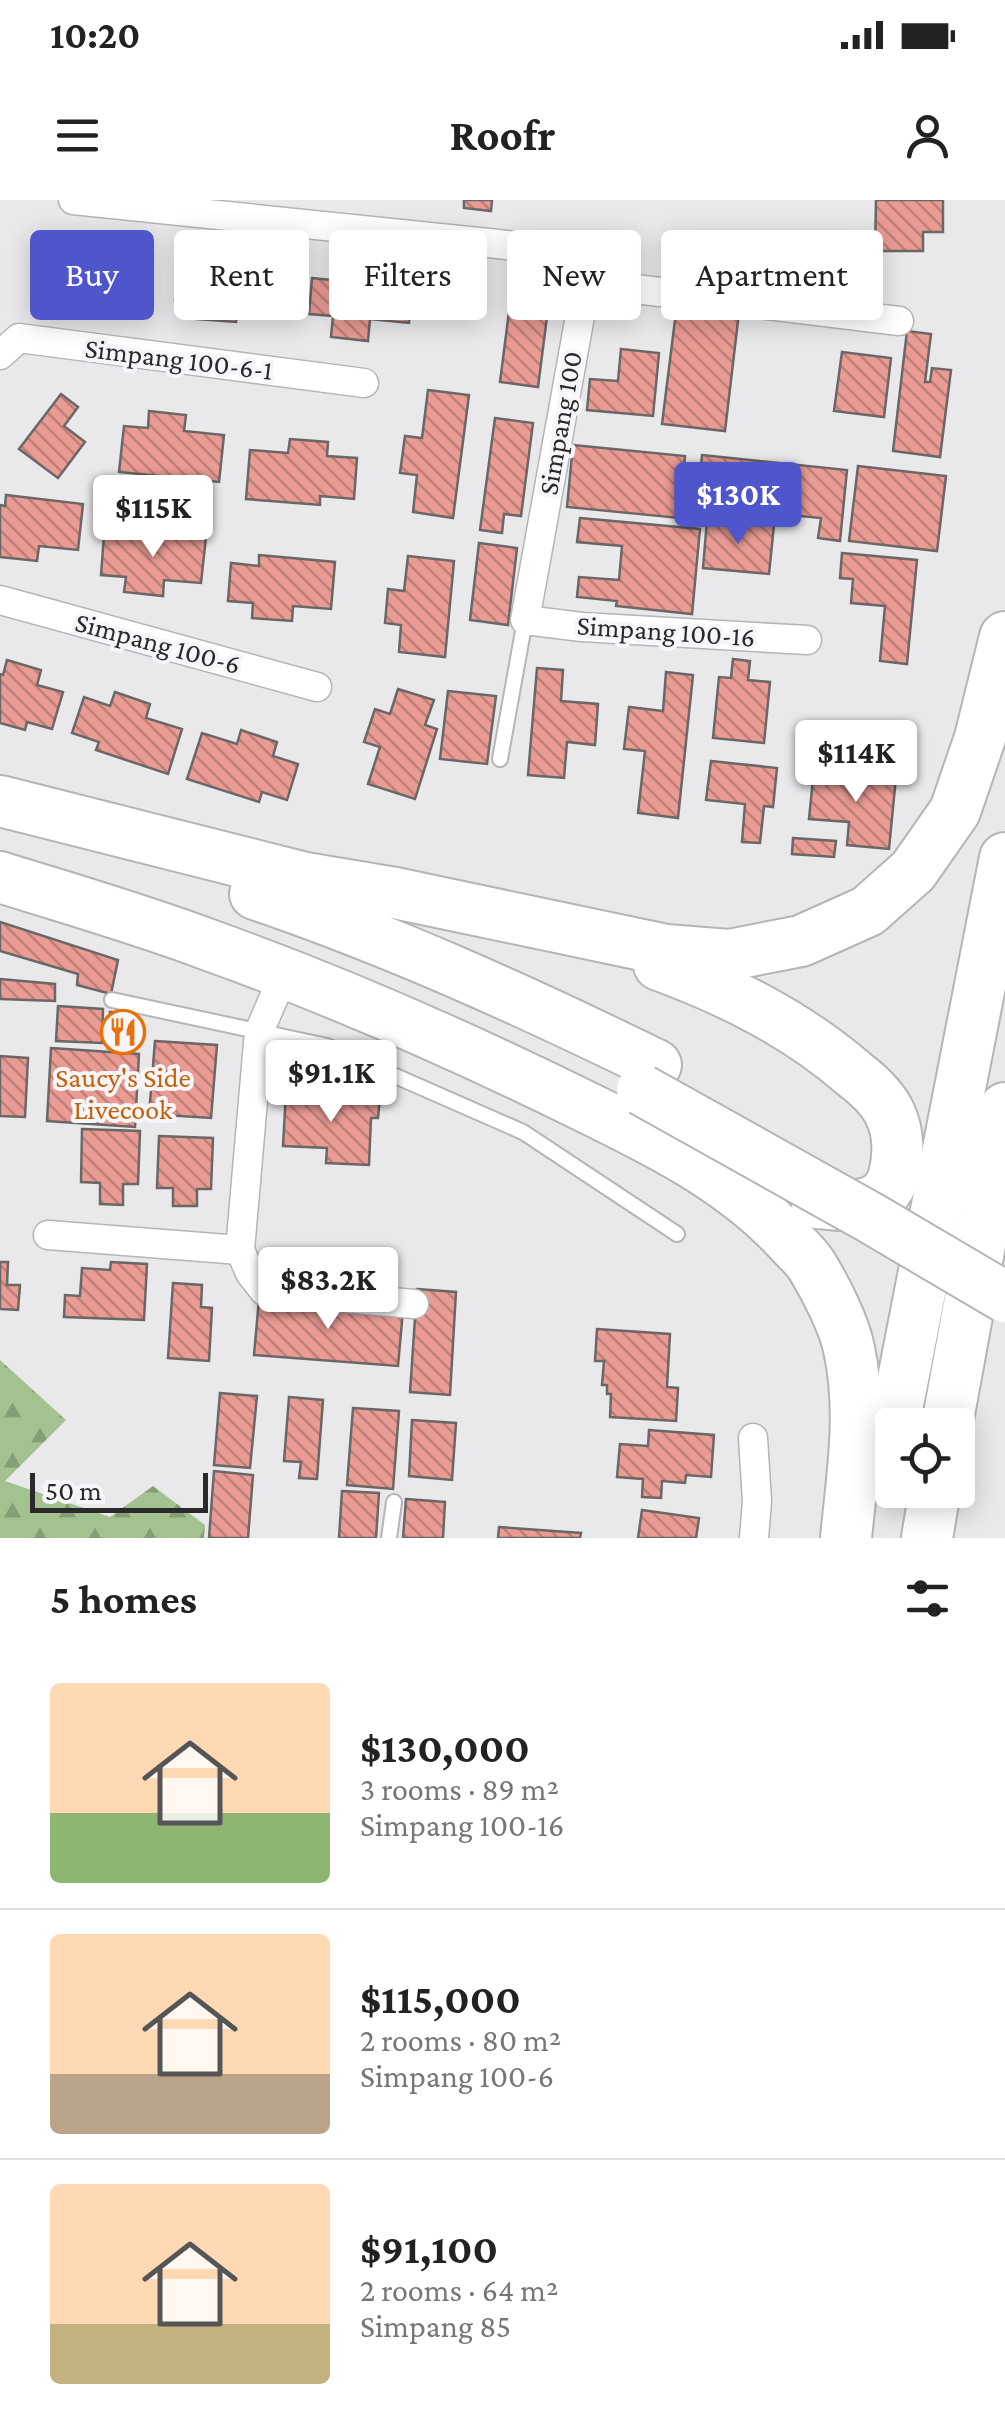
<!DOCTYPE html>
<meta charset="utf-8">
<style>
body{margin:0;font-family:"Crimson Pro",serif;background:#f2f2f2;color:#222;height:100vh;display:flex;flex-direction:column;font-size:38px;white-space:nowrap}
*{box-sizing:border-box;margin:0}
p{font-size:32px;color:#767676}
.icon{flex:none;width:55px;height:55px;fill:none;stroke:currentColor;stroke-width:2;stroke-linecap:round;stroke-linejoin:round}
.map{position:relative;height:1338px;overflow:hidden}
.details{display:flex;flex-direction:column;background:#fff;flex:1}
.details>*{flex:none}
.banner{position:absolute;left:30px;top:30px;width:945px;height:90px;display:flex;gap:20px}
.tools{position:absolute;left:875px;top:1208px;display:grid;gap:20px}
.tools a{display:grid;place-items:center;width:100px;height:100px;border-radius:10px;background:#fff;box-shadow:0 5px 25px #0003;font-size:50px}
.scale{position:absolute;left:30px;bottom:25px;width:178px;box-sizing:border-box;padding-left:10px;border:5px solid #2a2a2b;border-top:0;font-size:28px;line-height:35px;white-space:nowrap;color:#2a2a2b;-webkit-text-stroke:8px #f6f6fa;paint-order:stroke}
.price{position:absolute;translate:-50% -85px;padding:0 22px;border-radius:10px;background:#fff;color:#222;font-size:32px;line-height:65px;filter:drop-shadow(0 2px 5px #0008)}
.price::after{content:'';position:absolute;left:50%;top:60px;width:30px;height:22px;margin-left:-15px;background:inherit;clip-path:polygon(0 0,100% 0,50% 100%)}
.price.active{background:#4f55cb;color:#fff}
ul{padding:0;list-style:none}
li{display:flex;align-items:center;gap:30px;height:250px;padding:0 50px}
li+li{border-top:2px solid #e0e0e0}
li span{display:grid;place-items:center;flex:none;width:280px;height:200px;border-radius:10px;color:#555}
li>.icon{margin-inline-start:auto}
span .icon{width:120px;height:120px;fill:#fffc;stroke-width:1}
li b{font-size:42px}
h2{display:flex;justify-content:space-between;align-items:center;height:120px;padding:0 50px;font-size:42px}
.tag{padding:0 35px;border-radius:10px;background:#fff;box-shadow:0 5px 25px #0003;font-size:35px;line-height:90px}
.tag.active{background:#4f55cb;color:#fff}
.status{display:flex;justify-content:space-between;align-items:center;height:70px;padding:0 50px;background:#fff;direction:ltr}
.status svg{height:28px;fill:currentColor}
header{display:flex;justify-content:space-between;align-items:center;height:130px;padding:0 50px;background:#fff;font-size:45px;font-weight:700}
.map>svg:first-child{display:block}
.forest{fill:url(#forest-firs)}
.building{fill:url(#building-back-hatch);stroke:#6a6766;stroke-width:2.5}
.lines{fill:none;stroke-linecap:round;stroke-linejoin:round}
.lane-casing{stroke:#b5b5b8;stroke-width:18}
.street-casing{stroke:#b5b5b8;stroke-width:31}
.highway-casing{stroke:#b5b5b8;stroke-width:54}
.lane{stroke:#fff;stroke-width:14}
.street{stroke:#fff;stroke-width:28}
.highway{stroke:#fff;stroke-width:50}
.highway-bridge-casing{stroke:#b5b5b8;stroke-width:54;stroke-linecap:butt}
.highway-bridge{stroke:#fff;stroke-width:50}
.labels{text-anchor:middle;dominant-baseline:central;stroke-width:8;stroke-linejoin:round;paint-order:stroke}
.street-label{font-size:28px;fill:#2a2a2b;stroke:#f6f6fa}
.food-label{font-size:28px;fill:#c56008;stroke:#f6f6fa}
</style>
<div class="status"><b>10:20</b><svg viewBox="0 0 49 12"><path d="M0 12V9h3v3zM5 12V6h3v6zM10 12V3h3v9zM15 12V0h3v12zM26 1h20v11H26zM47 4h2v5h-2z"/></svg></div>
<header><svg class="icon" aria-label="menu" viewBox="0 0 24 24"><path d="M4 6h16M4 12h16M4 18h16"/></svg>Roofr<svg class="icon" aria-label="person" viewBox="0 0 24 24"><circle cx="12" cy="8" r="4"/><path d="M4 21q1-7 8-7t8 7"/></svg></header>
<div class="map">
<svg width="1005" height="1338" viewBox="0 0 1005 1338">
<defs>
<pattern id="forest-firs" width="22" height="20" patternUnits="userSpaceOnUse" patternTransform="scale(2.5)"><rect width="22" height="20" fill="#a4c290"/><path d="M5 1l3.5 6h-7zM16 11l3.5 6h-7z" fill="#869e76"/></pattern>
<pattern id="building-back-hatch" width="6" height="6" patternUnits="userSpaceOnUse" patternTransform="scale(2.5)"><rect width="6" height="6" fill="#ea9b94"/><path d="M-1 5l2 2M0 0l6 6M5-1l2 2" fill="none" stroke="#be7f79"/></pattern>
</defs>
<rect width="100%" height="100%" fill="#e9e9ec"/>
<polygon class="forest" points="0,1160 66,1220 5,1281 110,1317 153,1286 205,1325 204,1338 0,1338"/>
<g class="building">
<polygon points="464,0 492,0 491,11 464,8"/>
<polygon points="876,0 943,0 943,32 923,32 923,51 875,51"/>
<polygon points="178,61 280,69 276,110 238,107 236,122 197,119 198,103 175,101"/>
<polygon points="312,78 412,88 409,123 370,119 368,141 331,137 333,116 309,114"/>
<polygon points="678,96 740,104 725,231 662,224"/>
<polygon points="510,104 548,109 538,187 500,182"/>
<polygon points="907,131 931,134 925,182 930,182 932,168 951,170 940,257 893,251"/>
<polygon points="621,149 659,153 653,216 587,210 590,179 618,181"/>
<polygon points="842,152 891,158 884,217 834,211"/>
<polygon points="428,190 469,195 453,318 413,312 417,275 400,273 405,236 422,238"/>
<polygon points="61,194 78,207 64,226 85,242 58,278 19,249"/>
<polygon points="149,211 186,215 184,231 224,235 219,282 119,272 124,226 148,228"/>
<polygon points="495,218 533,223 521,316 504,314 502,333 480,330"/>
<polygon points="290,239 328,242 327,256 357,258 354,299 320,296 320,305 246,299 250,250 288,253"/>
<polygon points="573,245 685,256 679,318 567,307"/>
<polygon points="702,255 847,270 840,341 818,338 821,318 697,306"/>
<polygon points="858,266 946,276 937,351 849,341"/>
<polygon points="6,295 83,304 78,350 39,346 37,361 0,357 0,305 5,306"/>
<polygon points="580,318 700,329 692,414 616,406 617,401 577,397 579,377 619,380 622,346 577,342"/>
<polygon points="707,320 774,325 769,374 703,368"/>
<polygon points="130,330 206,337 201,383 164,380 163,396 124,392 126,377 101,375 104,335 130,338"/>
<polygon points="479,343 517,348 508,425 470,420"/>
<polygon points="842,353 917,360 907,464 880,461 885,406 851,403 853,379 840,378"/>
<polygon points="259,355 335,362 331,409 293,406 292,421 252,418 253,403 228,401 231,363 259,366"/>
<polygon points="408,356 454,361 445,457 399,452 401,425 385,423 388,389 404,391"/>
<polygon points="733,459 750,461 748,480 770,482 764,543 713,538 719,477 731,478"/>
<polygon points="7,460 41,470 37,485 63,492 52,529 27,522 25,530 0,523 0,474 3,475"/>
<polygon points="537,468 563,470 561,501 598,504 595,545 567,542 564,578 528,575"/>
<polygon points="666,472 693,475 678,618 638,613 645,551 624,549 629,507 663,511"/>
<polygon points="398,489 434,500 425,525 437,529 415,599 368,584 380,547 364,542 375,509 390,514"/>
<polygon points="448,491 496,496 487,564 440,559"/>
<polygon points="115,492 150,504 146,518 182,529 168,574 96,550 99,542 72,533 84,497 110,506"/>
<polygon points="241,530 277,542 273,556 298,564 287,600 262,592 259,602 187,579 202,533 237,544"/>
<polygon points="711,561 777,568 773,607 764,606 760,643 742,642 745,604 706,600"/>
<polygon points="814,569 896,577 889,649 847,645 849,622 809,619"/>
<polygon points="793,638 836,641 834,657 792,654"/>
<polygon points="0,722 118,760 111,794 77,785 78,774 0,751"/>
<polygon points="0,779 55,784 55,801 0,799"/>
<polygon points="58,806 103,809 102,843 56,841"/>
<polygon points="110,812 131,813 129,850 108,848"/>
<polygon points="155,841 217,845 211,918 149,914"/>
<polygon points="51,848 139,854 135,927 47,921"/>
<polygon points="0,856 28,858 25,917 0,916"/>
<polygon points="286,892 380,897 378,918 371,918 369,965 326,963 327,948 283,946"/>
<polygon points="82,929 140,931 138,984 123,984 123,1005 100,1004 100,983 81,982"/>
<polygon points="159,936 213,938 211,989 197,989 197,1006 173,1006 173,988 157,988"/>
<polygon points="0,1062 8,1062 7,1085 20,1085 18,1110 0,1109"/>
<polygon points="111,1062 147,1064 144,1120 64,1117 65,1095 80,1096 82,1068 110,1070"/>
<polygon points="173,1083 202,1085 201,1107 212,1108 209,1161 168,1158"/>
<polygon points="417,1089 456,1092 450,1195 410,1192"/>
<polygon points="259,1099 403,1110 398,1166 254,1155"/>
<polygon points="597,1129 670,1134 667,1187 678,1188 676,1221 610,1217 611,1194 607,1194 607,1185 602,1185 604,1161 595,1161"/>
<polygon points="220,1193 257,1196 250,1268 214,1265"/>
<polygon points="289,1197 323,1200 317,1279 299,1278 301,1262 284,1261"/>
<polygon points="353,1208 399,1211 393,1289 347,1285"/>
<polygon points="412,1220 456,1223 452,1280 409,1276"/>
<polygon points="649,1230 714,1235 711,1277 686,1275 685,1283 662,1281 661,1298 642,1297 643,1279 617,1277 620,1244 648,1246"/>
<polygon points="214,1271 253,1275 248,1338 209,1338"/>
<polygon points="342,1291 379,1293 376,1338 339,1338"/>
<polygon points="406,1299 445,1302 443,1338 403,1338"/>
<polygon points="642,1310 699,1318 696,1338 638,1338"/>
<polygon points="499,1327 581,1333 580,1338 498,1338"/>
</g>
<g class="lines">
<defs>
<g id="lane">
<polyline points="500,559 525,420"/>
<polyline points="112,800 327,846 523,932 677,1034"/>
<polyline points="389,1338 394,1302"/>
</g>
<g id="street">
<polyline points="73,0 498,44 564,52 579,58 586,83 525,420 582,427 807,440"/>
<polyline points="586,83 899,121"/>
<polyline points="0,155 19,138 364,183"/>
<polyline points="0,400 317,487"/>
<polyline points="284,774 259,832 240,1050 250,1073 264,1091 414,1104"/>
<polyline points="48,1035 240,1050"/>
<polyline points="753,1238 757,1301 754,1338"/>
</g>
<g id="highway">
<polyline points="0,601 305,678 395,693 666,750 729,755 801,741 868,711 913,671 955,611 980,538 1005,437"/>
<path d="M0,677C70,699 140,719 209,745C335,790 458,844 578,903C652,939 730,977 787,1038C795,1047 806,1056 812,1066C826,1089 844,1124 849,1149C863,1212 852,1276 846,1338"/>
<path d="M255,694C393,741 525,801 656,865"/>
<path d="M659,765C730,791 796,824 854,874C867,884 883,898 890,914C899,932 899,956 894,975C884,1012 847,1006 817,1003"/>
<polyline points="894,1225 1005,658"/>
<polyline points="947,1225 1005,908"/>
<polyline points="927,1338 935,1290"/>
</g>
</defs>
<use href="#lane" class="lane-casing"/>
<use href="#street" class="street-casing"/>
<use href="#highway" class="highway-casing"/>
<use href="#lane" class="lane"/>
<use href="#street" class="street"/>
<use href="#highway" class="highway"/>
<defs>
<polyline id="highway-bridge" points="642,890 871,1018 1005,1097"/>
</defs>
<use href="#highway-bridge" class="highway-bridge-casing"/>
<use href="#highway-bridge" class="highway-bridge"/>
</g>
<defs>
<symbol id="restaurant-ring" viewBox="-11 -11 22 22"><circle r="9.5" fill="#f6f6fa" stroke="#e8710a" stroke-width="1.5"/><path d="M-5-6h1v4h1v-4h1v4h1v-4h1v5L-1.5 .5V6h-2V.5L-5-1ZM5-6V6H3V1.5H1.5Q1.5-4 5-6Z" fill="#e8710a"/></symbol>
</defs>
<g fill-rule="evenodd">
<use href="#restaurant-ring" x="98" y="807" width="50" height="50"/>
</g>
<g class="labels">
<g class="street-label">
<text transform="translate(179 159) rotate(7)">Simpang 100-6-1</text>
<text transform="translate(560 223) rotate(-80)">Simpang 100</text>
<text transform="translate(666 431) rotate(4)">Simpang 100-16</text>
<text transform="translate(158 443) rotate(15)">Simpang 100-6</text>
</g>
<g class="food-label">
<text x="123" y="877">Saucy's Side<tspan x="123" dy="32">Livecook</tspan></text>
</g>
</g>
</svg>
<div class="tools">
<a><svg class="icon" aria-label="locate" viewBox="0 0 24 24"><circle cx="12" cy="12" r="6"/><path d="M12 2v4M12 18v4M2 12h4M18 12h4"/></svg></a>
</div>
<div class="scale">50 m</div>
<b class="price active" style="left:738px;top:347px">$130K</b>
<b class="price" style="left:153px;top:360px">$115K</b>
<b class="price" style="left:856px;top:605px">$114K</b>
<b class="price" style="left:331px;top:925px">$91.1K</b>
<b class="price" style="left:328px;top:1132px">$83.2K</b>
<div class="banner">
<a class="tag active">Buy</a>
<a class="tag">Rent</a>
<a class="tag">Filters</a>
<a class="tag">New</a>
<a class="tag">Apartment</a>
</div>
</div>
<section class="details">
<h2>5 homes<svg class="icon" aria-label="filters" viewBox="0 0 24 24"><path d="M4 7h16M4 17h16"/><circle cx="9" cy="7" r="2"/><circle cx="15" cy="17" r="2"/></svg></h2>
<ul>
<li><span style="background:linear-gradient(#ffd9b3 65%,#8fb573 0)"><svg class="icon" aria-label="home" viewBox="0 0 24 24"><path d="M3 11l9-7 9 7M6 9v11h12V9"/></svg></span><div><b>$130,000</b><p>3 rooms · 89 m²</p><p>Simpang 100-16</p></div></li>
<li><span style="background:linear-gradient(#ffd9b3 70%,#b9a48a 0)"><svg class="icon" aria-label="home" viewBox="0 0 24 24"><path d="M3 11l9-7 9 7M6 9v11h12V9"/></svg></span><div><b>$115,000</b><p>2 rooms · 80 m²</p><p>Simpang 100-6</p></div></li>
<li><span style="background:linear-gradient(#ffd9b3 70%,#c2b280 0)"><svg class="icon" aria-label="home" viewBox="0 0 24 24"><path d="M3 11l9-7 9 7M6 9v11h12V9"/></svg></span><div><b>$91,100</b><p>2 rooms · 64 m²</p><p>Simpang 85</p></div></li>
</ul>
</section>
